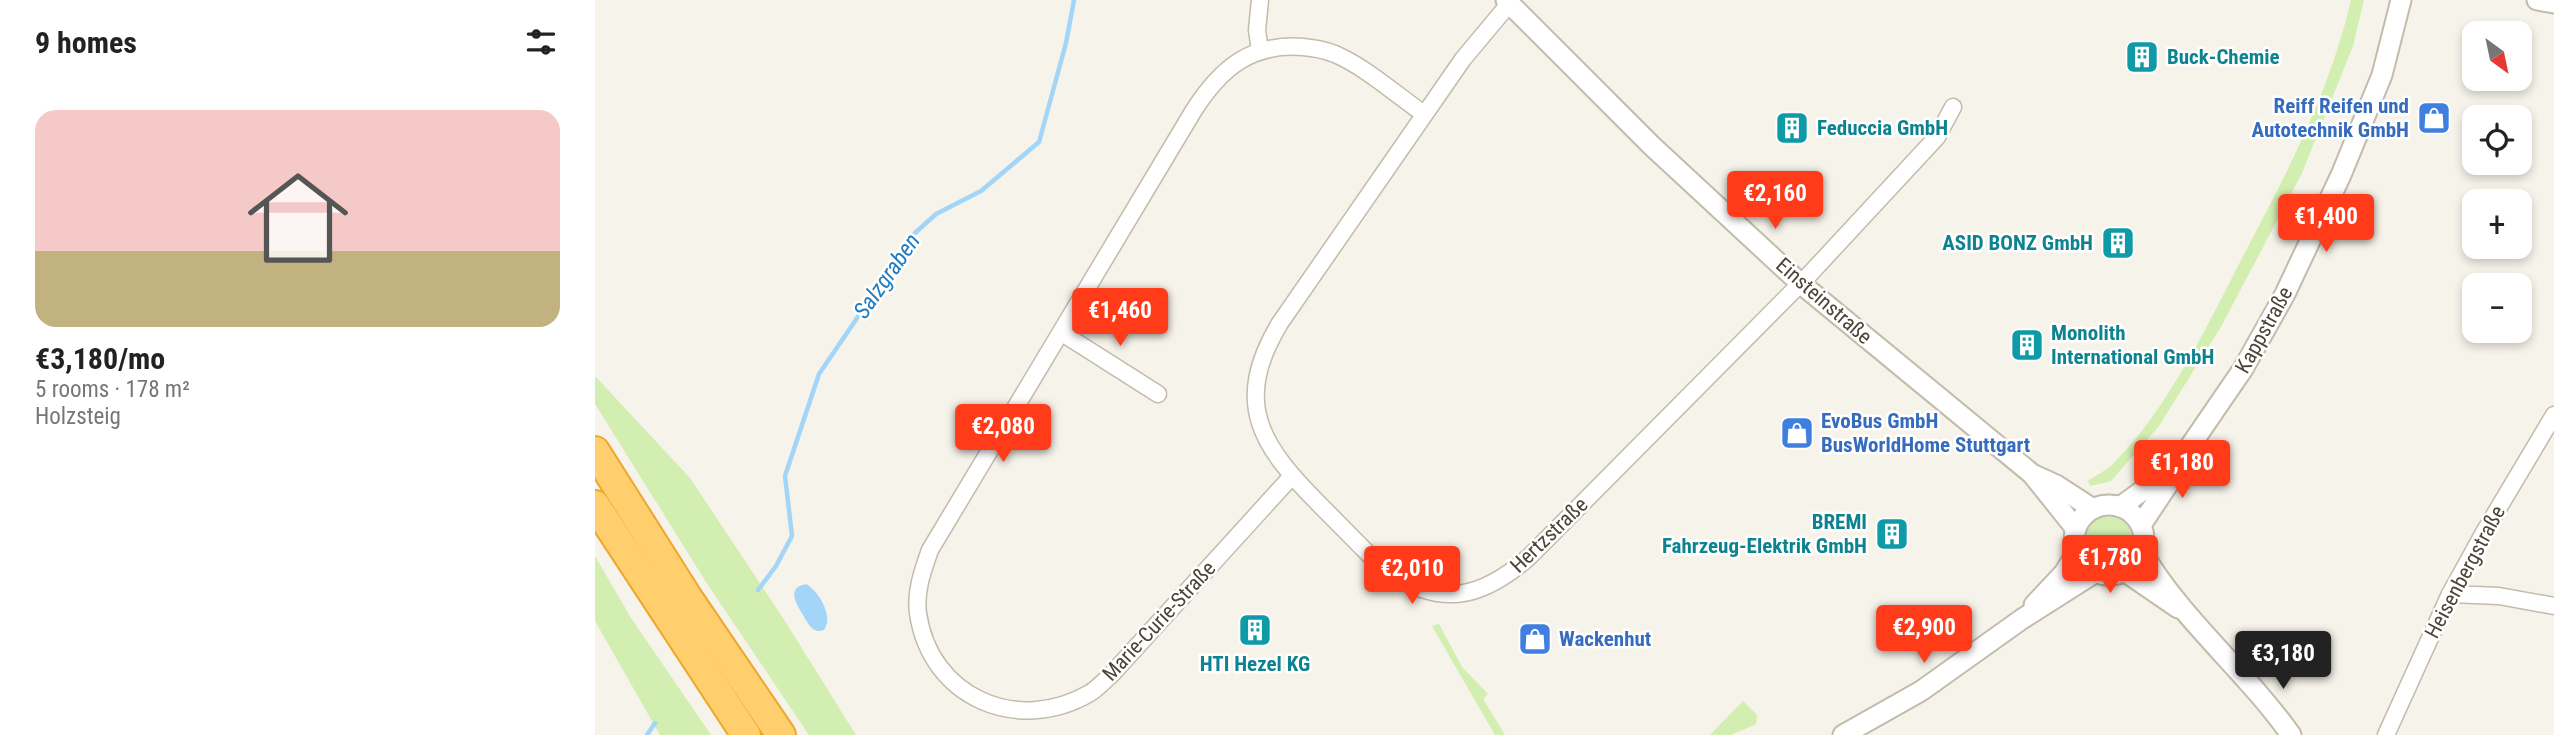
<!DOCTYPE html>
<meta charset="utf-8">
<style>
body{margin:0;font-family:"Roboto Condensed",sans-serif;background:#f2f2f2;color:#222;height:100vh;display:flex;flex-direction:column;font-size:26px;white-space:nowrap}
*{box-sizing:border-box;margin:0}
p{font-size:23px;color:#767676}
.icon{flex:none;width:38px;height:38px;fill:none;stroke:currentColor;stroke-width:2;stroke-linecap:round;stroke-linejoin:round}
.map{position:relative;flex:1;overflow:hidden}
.drawer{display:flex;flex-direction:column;background:#fff;width:595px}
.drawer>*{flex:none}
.needle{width:46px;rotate:147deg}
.fabs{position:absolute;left:1867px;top:21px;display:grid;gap:14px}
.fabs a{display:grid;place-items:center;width:70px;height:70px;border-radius:14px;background:#fff;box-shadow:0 4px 10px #0003;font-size:35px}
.price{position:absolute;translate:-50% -60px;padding:0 16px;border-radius:7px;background:#ff3b19;color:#fff;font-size:23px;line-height:46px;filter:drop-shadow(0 2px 4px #0008)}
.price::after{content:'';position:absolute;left:50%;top:42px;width:21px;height:16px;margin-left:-10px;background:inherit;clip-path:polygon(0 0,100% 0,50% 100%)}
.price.on{background:#222;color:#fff}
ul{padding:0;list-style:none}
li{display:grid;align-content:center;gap:14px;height:371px;padding:0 35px}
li+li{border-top:2px solid #e0e0e0}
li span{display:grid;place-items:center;height:217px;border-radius:21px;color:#555}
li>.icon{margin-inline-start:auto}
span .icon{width:126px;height:126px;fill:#fffc;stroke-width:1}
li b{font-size:30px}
h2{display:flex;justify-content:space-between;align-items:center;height:84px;padding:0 35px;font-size:30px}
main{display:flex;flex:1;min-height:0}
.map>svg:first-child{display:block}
.green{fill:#d2eeb0}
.water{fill:#a2d5f8}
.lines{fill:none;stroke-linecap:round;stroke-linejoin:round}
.stream{stroke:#a2d5f8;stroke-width:4.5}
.minor-casing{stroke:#c3bbac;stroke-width:19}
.tertiary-casing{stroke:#c3bbac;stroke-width:23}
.motorway-casing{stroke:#eda72d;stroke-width:32}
.minor{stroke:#fff;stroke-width:16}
.tertiary{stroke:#fff;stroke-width:19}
.motorway{stroke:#ffce6d;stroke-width:28}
.labels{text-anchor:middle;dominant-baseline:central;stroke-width:5;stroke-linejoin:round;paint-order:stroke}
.culture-label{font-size:21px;font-weight:bold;fill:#0d838f;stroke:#fff;text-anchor:start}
.shop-label{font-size:21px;font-weight:bold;fill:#366cbe;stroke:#fff;text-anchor:start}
.street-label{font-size:21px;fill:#4c4437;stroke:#fff}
.water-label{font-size:23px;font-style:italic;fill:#227bbc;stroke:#fff}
</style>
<main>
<section class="drawer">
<h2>9 homes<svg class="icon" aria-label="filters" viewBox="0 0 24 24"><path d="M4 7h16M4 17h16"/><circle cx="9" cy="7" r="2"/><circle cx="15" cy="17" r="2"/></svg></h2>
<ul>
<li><span style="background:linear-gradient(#f6c9c9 65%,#c2b280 0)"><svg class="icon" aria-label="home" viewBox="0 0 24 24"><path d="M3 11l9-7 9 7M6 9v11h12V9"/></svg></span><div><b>€3,180/mo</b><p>5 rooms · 178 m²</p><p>Holzsteig</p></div></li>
</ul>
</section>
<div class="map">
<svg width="1959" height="735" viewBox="0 0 1959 735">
<rect width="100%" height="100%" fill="#f6f3ea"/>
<g class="green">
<path d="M1756,0H1769L1758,46L1707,173L1627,325L1564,426L1516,481L1495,486L1493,481C1501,475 1512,470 1519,463C1571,411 1613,325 1646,260C1690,177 1735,92 1756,0Z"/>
<polygon points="0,376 95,478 188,618 261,735 214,735 111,582 0,404"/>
<circle cx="1513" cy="540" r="24"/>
<polygon points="0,556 36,618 116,735 65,735 0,621"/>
<polygon points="844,624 867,667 893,694 888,699 910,735 900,735 837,626"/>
<polygon points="1148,701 1162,715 1161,724 1136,735 1115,735"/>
</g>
<path class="water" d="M211,584C224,591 239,617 229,630C224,631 223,632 218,629C214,626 211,620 208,615C201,603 191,588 211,584Z"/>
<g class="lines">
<g class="stream">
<polyline points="163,590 181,566 197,536 190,476 224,374 320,233 341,214 386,191 444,142 471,43 479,0"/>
<polyline points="52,735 60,723"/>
</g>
<defs>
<g id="minor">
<polyline points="665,0 662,30 665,51"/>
<path d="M914,4L868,59L685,323C636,404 667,447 726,506C748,528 769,550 791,571C846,607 885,600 934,557L1213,276L1342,137L1358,107"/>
<polyline points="467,333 563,394"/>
<path d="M697,476L516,675C509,681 503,688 495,693C423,735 335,698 323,613C320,591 328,570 335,550L599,110C626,68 656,43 708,47C719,48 730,50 740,54C772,68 800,94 829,114"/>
<polyline points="1855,594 1904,596 1959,606"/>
<polyline points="1791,735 1855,594 1888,534 1959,415"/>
</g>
<g id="tertiary">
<polyline points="911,0 1057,146 1205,283 1437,474 1481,529"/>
<polyline points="1942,0 1959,3"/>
<polyline points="1439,475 1461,485 1498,509"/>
<circle cx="1514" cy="540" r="35"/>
<polyline points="1525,507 1551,488 1580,462"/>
<polyline points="1546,525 1580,474 1589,455 1648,369 1690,294 1746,175 1787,75 1806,0"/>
<path d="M1547,552C1587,620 1650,670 1696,735"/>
<polyline points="1529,571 1583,608"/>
<polyline points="1439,605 1469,573 1482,552"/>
<polyline points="1248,735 1326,691 1427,619 1501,572"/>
</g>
<g id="motorway">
<polyline points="0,451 93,598 186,735"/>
<polyline points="0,505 151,735"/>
</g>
</defs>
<use href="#minor" class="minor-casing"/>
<use href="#tertiary" class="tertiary-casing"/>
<use href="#motorway" class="motorway-casing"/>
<use href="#minor" class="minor"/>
<use href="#tertiary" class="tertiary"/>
<use href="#motorway" class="motorway"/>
</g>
<defs>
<symbol id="building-square" viewBox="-11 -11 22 22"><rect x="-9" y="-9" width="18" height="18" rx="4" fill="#0f9aa8" stroke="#fff"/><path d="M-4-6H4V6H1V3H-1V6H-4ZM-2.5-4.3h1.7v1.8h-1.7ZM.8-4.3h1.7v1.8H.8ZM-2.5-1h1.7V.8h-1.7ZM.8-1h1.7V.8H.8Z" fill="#fff"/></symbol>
<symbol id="shop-square" viewBox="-11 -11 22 22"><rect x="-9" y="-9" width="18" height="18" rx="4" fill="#3f7fe0" stroke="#fff"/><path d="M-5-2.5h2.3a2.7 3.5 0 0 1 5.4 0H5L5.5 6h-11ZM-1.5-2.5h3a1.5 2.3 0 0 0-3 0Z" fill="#fff"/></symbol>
</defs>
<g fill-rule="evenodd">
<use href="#building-square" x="1528" y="38" width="38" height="38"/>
<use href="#shop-square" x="1820" y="99" width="38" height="38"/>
<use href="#building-square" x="1178" y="109" width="38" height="38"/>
<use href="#building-square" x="1504" y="224" width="38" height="38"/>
<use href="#building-square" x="1413" y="326" width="38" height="38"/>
<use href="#shop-square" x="1183" y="414" width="38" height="38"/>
<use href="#building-square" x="1278" y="515" width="38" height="38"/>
<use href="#building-square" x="641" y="611" width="38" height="38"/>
<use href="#shop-square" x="921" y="620" width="38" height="38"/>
</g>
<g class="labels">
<g class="culture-label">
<text x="1572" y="57">Buck-Chemie</text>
<text x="1222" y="128">Feduccia GmbH</text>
<text x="1498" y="243" text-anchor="end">ASID BONZ GmbH</text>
<text x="1456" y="333">Monolith<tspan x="1456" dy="24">International GmbH</tspan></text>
<text x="1272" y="522" text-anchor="end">BREMI<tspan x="1272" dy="24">Fahrzeug-Elektrik GmbH</tspan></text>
<text x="660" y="664" text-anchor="middle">HTI Hezel KG</text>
</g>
<g class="shop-label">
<text x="1814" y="106" text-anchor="end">Reiff Reifen und<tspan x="1814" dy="24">Autotechnik GmbH</tspan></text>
<text x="1226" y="421">EvoBus GmbH<tspan x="1226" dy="24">BusWorldHome Stuttgart</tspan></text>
<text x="964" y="639">Wackenhut</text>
</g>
<g class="street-label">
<text transform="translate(1229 301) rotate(41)">Einsteinstraße</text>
<text transform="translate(1669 330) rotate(-61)">Kappstraße</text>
<text transform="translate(954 535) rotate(-44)">Hertzstraße</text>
<text transform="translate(1870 572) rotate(-62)">Heisenbergstraße</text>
<text transform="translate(564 621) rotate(-47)">Marie-Curie-Straße</text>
</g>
<g class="water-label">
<text transform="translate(292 276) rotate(-55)">Salzgraben</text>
</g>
</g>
</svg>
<div class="fabs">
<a><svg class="needle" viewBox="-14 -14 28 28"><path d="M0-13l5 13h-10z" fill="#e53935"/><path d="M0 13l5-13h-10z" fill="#767676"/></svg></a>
<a><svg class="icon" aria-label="locate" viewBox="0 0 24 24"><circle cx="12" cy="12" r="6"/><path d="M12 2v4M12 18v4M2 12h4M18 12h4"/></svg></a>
<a>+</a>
<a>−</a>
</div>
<b class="price" style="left:1180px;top:231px">€2,160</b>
<b class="price" style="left:1731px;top:254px">€1,400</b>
<b class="price" style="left:525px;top:348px">€1,460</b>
<b class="price" style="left:408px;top:464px">€2,080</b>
<b class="price" style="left:1587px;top:500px">€1,180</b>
<b class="price" style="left:1515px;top:595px">€1,780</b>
<b class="price" style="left:817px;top:606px">€2,010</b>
<b class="price" style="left:1329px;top:665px">€2,900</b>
<b class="price on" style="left:1688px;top:691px">€3,180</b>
</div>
</main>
